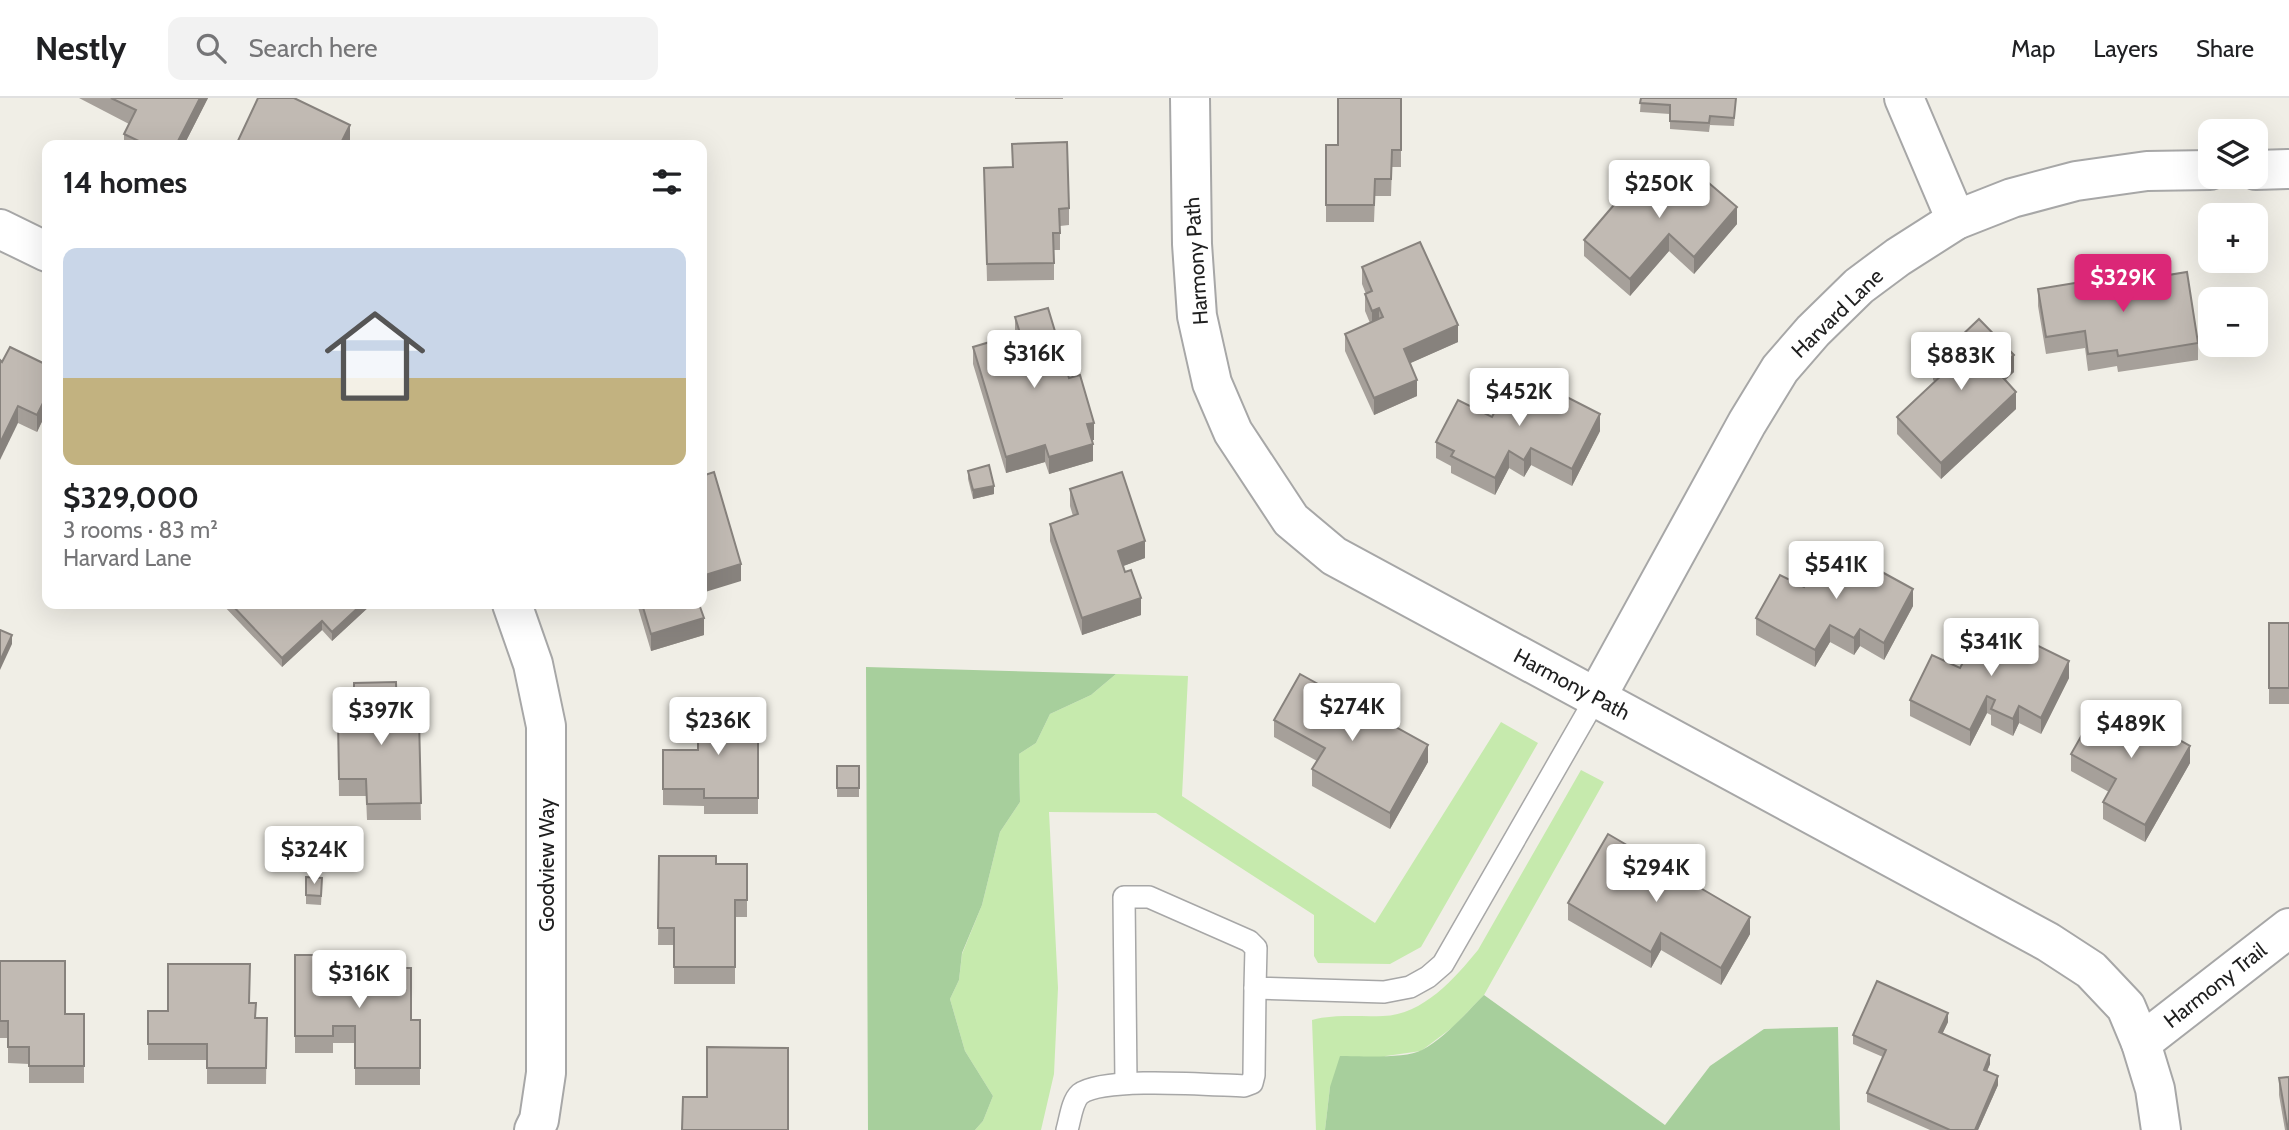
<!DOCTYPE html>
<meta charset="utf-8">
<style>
body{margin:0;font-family:Cabin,sans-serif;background:#f2f2f2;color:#202124;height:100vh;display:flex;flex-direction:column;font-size:26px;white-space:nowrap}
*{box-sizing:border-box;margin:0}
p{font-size:23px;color:#757577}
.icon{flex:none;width:38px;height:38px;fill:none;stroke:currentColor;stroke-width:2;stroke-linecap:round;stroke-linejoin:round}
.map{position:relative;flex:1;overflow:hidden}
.details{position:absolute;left:42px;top:42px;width:665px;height:469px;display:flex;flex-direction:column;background:#fff;border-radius:14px;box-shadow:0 7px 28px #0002}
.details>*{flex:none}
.controls{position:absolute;left:2198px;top:21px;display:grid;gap:14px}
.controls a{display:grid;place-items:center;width:70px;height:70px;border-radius:14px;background:#fff;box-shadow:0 7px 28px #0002;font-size:35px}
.price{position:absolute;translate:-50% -60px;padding:0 16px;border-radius:7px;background:#fff;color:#222;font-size:23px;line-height:46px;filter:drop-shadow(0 2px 4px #0008)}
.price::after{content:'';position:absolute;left:50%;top:42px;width:21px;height:16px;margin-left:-10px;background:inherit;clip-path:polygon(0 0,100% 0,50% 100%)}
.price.current{background:#db2777;color:#fff}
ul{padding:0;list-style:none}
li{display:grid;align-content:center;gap:14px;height:371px;padding:0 21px}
li span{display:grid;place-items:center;height:217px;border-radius:14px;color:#555}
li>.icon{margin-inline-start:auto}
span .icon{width:126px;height:126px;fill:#fffc;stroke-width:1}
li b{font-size:30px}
h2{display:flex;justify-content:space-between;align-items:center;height:84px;padding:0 21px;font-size:30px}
header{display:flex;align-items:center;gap:42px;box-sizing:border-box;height:98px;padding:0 35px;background:#fff;border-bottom:2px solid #e0e0e0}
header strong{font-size:33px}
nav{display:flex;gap:38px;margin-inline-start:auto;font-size:24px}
.search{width:490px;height:63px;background:#f2f2f2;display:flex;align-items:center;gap:18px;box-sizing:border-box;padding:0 24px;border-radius:14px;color:#757577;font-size:26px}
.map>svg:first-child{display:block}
.grass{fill:#c6eaad}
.forest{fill:#a7cf9c}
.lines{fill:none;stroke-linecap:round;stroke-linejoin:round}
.lane-casing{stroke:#a7a7a7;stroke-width:24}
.street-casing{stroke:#a7a7a7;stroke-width:42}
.lane{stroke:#fff;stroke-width:21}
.street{stroke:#fff;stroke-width:38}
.wall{fill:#a6a09a}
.shaded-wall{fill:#87827d}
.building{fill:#c1bab3;stroke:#87827d;stroke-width:2}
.labels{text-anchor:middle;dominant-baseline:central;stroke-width:5;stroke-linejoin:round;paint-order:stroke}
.street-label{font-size:21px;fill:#202020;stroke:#fff}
</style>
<header>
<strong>Nestly</strong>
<div class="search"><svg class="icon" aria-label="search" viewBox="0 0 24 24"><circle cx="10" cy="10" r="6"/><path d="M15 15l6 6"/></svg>Search here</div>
<nav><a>Map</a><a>Layers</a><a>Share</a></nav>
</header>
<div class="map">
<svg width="2289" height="1032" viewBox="0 0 2289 1032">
<rect width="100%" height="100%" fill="#f0eee6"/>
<g class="grass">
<polygon points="1116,576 1188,578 1182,698 1375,825 1501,624 1538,645 1421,849 1390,866 1318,865 1314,858 1314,817 1156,715 1049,714 1058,890 1054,976 1041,1032 975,1032 983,1023 993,998 965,953 950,901 959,882 962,856 982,807 1000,734 1020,704 1019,656 1036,645 1050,616 1091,597"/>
<path d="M1581,672L1604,684L1484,897L1453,929L1421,953L1386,958L1330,989L1325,1032H1316L1312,922C1335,916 1360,919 1383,918C1423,917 1455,880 1478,852Z"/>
</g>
<g class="forest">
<polygon points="866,569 1116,576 1091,597 1050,616 1036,645 1019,656 1020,704 1000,734 982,807 962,855 959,882 950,901 965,953 993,998 983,1023 975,1032 868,1032"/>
<path d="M1484,897L1665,1027L1710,968L1764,931L1838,929L1840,1032H1325L1330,989L1340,958C1360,958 1406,961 1422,952C1446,939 1465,916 1484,897Z"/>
</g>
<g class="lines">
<defs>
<g id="lane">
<polyline points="1126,985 1124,799 1149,799 1249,843 1256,850 1255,890 1384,894 1410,889 1428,879 1443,866 1597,598"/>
<path d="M1067,1032C1070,1022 1072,1003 1080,996C1104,978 1212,987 1244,988L1252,985L1254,977L1255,890"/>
</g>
<g id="street">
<polyline points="1190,0 1192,146 1197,218 1212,285 1233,334 1291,422 1334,458 2048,844 2091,872 2126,909 2141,945 2155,991 2161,1032"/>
<polyline points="1904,0 1956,122"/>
<polyline points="2256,72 2289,71"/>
<polyline points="0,131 47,154"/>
<polyline points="512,506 533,566 546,628 546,975 539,1022 534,1032"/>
<polyline points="1597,598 1747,325 1780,271 1813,233 1859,188 1898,159 1956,122 2012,100 2076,83 2147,73 2210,72"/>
<polyline points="2141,945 2289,830"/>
</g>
</defs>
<use href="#lane" class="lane-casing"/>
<use href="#street" class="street-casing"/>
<use href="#lane" class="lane"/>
<use href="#street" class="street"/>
</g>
<g class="wall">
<polygon points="79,0 208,0 184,47 124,47 124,36 129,26"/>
<rect x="1015" y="0" width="48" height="1"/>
<polygon points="1401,0 1401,69 1392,69 1391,98 1375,98 1374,124 1326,124 1326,47 1338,47"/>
<polygon points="1641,0 1736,0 1734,28 1710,27 1709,34 1670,31 1670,16 1640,14"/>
<polygon points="984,70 1069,110 1069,127 1060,128 1060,152 1054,152 1054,182 987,183"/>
<polygon points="1680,95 1737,126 1694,176 1669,153 1630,198 1584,158 1584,142"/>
<polygon points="1362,169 1458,244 1410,265 1417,298 1374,317 1345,253 1345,236 1370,225 1365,213 1365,196 1366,196 1362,186"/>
<polygon points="2113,186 2198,245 2198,262 2118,274 2117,268 2088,273 2085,250 2046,256 2038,208 2038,191"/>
<polygon points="1015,219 1069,280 1094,342 1092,342 1093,363 1049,376 1045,364 1006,375 973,266 973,249 1015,237"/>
<polygon points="2,264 47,267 47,313 37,334 18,325"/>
<polygon points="1933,265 2014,274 2005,282 2016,311 1941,381 1897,336 1897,319 1935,284 1933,282"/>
<polygon points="1492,319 1600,333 1572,388 1531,367 1524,379 1509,370 1495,397 1451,375 1451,368 1436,360 1436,344"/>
<polygon points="968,373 994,396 973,401 968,381"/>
<polygon points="1070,391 1145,460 1123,468 1141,517 1082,537 1050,443 1050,426 1073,418 1070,408"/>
<polygon points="1804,489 1913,508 1884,562 1860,548 1854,557 1830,544 1815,569 1756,537 1756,520"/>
<polygon points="222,506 372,506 332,543 322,532 282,569"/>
<polygon points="637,506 699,506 704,537 651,553"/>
<rect x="2269" y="525" width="20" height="81"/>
<polygon points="1969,539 2069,580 2041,636 2019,625 2013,638 1991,627 1991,617 1987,615 1970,648 1910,618 1910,602 1960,570 1969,553"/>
<polygon points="758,613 758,716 704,716 704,708 663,707 663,652 698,652"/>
<polygon points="419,620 421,722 367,722 366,698 339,698 338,622"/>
<polygon points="1274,622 1428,664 1390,731 1312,688 1312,671 1317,663 1274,639"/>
<polygon points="2142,629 2190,665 2145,744 2103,721 2103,704 2109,694 2071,673 2071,656"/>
<rect x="837" y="668" width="22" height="31"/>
<polygon points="659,758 716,766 747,766 747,819 735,819 735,886 674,886 674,847 658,847"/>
<polygon points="306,779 322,789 321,807 306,806"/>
<polygon points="1568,805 1750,836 1721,887 1661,852 1651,870 1568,822"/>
<polygon points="295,857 333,870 411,922 420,922 420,987 355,987 355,945 333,945 333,955 295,955"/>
<polygon points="0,863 65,916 84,916 84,985 29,985 29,966 8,965 8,940 0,940"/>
<polygon points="249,905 256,920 267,920 266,986 207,986 207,962 148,962 148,913 168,913"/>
<polygon points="1948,924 1942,936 1990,966 1987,973 1998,987 1978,1032 1930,1032 1867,1004 1867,995 1883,959 1853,946 1853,937"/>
<polygon points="2279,980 2289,1032 2285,1032 2279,997"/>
</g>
<g class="shaded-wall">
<polygon points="200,0 208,0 184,47 176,47"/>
<polygon points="350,27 350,44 348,47 340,47"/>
<polygon points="1737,109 1737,126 1694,176 1694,159"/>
<polygon points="1669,136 1669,153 1630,198 1630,181"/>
<polygon points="1379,210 1379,227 1372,229 1372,213"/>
<polygon points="1458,227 1458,244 1404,268 1404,251"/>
<polygon points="2014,257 2014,274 1997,290 1997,273"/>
<polygon points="1417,282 1417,298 1374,317 1374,300"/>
<polygon points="2016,294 2016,311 1941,381 1941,365"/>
<polygon points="47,297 47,313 37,334 37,317"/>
<polygon points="18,308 18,325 0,362 0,345"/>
<polygon points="1600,316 1600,333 1572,388 1572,371"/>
<polygon points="1094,325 1094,342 1087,343 1087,326"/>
<polygon points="1093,346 1093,363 1049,376 1049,359"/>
<polygon points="1045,347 1045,364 1006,375 1006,359"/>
<polygon points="1531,350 1531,367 1524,379 1524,362"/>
<polygon points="1509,353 1509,370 1495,397 1495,380"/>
<polygon points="994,388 994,396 973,401 973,392"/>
<polygon points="1145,443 1145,460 1118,470 1118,453"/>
<polygon points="741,466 741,483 702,495 702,478"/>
<polygon points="1913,491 1913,508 1884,562 1884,545"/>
<polygon points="1141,500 1141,517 1082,537 1082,520"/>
<polygon points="362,506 372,506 332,543 332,534"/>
<polygon points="704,520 704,537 651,553 651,536"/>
<polygon points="322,523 322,532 282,569 282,560"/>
<polygon points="1830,527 1830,544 1815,569 1815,552"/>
<polygon points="1860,531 1860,548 1854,557 1854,540"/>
<polygon points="12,537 12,546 0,572 0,563"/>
<polygon points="2069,563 2069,580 2041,636 2041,620"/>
<polygon points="1987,598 1987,615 1970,648 1970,632"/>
<polygon points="2019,608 2019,625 2013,638 2013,621"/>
<polygon points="1428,647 1428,664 1390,731 1390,715"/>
<polygon points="2190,648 2190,665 2145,744 2145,727"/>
<polygon points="1750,819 1750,836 1721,887 1721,870"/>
<polygon points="1661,835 1661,852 1651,870 1651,854"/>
<polygon points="1948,915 1948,924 1939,943 1939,934"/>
<polygon points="1990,957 1990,966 1984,980 1984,972"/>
<polygon points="1998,978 1998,987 1978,1032 1975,1032"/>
</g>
<g class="building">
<polygon points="111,0 200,0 176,47 147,47 124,36 136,12"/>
<polygon points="258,0 294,0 350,27 340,47 236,47"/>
<polygon points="1338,0 1401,0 1401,52 1392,52 1391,81 1375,81 1374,107 1326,107 1326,47 1338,47"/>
<polygon points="1641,0 1736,0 1734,20 1710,18 1709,25 1670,23 1670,7 1640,5"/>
<polygon points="1067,44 1069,110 1059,111 1060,135 1053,135 1054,165 987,166 984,70 1013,69 1012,46"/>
<polygon points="1648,67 1680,95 1697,75 1737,109 1694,159 1669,136 1630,181 1584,142"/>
<polygon points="1420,144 1458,227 1404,251 1417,282 1374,300 1345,236 1383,219 1379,210 1372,213 1365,196 1372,193 1362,169"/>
<polygon points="2187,174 2198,245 2118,258 2117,252 2088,256 2085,233 2046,239 2038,191 2112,179 2113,186"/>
<polygon points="1048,210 1069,280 1080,277 1094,325 1087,326 1093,346 1049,359 1045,347 1006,359 973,249 1020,235 1015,219"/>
<polygon points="1979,221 2014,257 1997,273 2016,294 1941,365 1897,319 1943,276 1933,265"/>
<polygon points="10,249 47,267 47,297 37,317 18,308 0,345 0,262 2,264"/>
<polygon points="1516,273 1600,316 1572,371 1531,350 1524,362 1509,353 1495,380 1451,358 1454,353 1436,344 1458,302 1492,319"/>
<polygon points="989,367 994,388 973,392 968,373"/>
<polygon points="714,374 741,466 702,478 702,378"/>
<polygon points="1122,374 1145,443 1118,453 1125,474 1131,472 1141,500 1082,520 1050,426 1078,416 1070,391"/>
<polygon points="1829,445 1913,491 1884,545 1860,531 1854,540 1830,527 1815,552 1756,520 1780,477 1804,489"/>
<polygon points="231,506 362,506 332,534 322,523 282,560"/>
<polygon points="642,506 699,506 704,520 651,536"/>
<polygon points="1985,522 2069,563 2041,620 2019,608 2013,621 1991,611 1995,602 1987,598 1970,632 1910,602 1932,557 1960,570 1975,542 1969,539 1975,526 1981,529"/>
<rect x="2269" y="525" width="20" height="65"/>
<polygon points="0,532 12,537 0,563"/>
<polygon points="1300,576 1428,647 1390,715 1312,671 1325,650 1274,622"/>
<polygon points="396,584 397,620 419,620 421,705 367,706 366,681 339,681 338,622 354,622 354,585"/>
<polygon points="2100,605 2142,629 2145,623 2190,648 2145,727 2103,704 2116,681 2071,656"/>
<polygon points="698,613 758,613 758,700 704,700 704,691 663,691 663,652 698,652"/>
<rect x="837" y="668" width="22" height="22"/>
<polygon points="1608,736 1750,819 1721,870 1661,835 1651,854 1568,805"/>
<polygon points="659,758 716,758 716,766 747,766 747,802 735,802 735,869 674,869 674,830 658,830"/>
<polygon points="306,779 322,780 321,798 306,797"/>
<polygon points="295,857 333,857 333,870 411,870 411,922 420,922 420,970 355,970 355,928 333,928 333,938 295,938"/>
<polygon points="0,863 65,863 65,916 84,916 84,968 29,968 29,949 8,949 8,923 0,923"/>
<polygon points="168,866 250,866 249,905 256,905 255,920 267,920 266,970 207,970 207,946 148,946 148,913 168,913"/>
<polygon points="1877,883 1948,915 1939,934 1990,957 1984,972 1998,978 1975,1032 1950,1032 1867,995 1886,952 1853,937"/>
<polygon points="707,949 788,950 788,1032 682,1032 683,999 707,999"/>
<polygon points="2289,979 2289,1032 2288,1032 2279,980"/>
</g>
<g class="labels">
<g class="street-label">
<text transform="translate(1196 163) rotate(-94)">Harmony Path</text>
<text transform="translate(1837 215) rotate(-44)">Harvard Lane</text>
<text transform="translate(1572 586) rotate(28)">Harmony Path</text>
<text transform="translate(546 767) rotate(-90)">Goodview Way</text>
<text transform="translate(2215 887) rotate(-38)">Harmony Trail</text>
</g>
</g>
</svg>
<div class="controls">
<a><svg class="icon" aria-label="layers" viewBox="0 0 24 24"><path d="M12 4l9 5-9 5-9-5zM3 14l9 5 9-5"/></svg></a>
<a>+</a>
<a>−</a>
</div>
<b class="price" style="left:1659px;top:122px">$250K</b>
<b class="price current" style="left:2123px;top:216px">$329K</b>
<b class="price" style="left:1034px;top:292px">$316K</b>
<b class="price" style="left:1961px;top:294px">$883K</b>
<b class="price" style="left:1519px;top:330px">$452K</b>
<b class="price" style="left:1836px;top:503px">$541K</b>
<b class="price" style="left:1991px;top:580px">$341K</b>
<b class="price" style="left:1352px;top:645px">$274K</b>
<b class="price" style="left:381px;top:649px">$397K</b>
<b class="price" style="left:718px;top:659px">$236K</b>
<b class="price" style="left:2131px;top:662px">$489K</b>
<b class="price" style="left:314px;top:788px">$324K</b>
<b class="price" style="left:1656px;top:806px">$294K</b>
<b class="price" style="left:359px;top:912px">$316K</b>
<section class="details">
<h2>14 homes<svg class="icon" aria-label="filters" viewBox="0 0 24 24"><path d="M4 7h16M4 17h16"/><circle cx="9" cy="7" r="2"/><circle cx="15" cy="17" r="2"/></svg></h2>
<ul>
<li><span style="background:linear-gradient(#c9d6e8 60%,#c2b280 0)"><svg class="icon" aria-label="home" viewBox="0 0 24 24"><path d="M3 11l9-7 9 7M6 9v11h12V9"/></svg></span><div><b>$329,000</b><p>3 rooms · 83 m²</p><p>Harvard Lane</p></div></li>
</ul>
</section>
</div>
